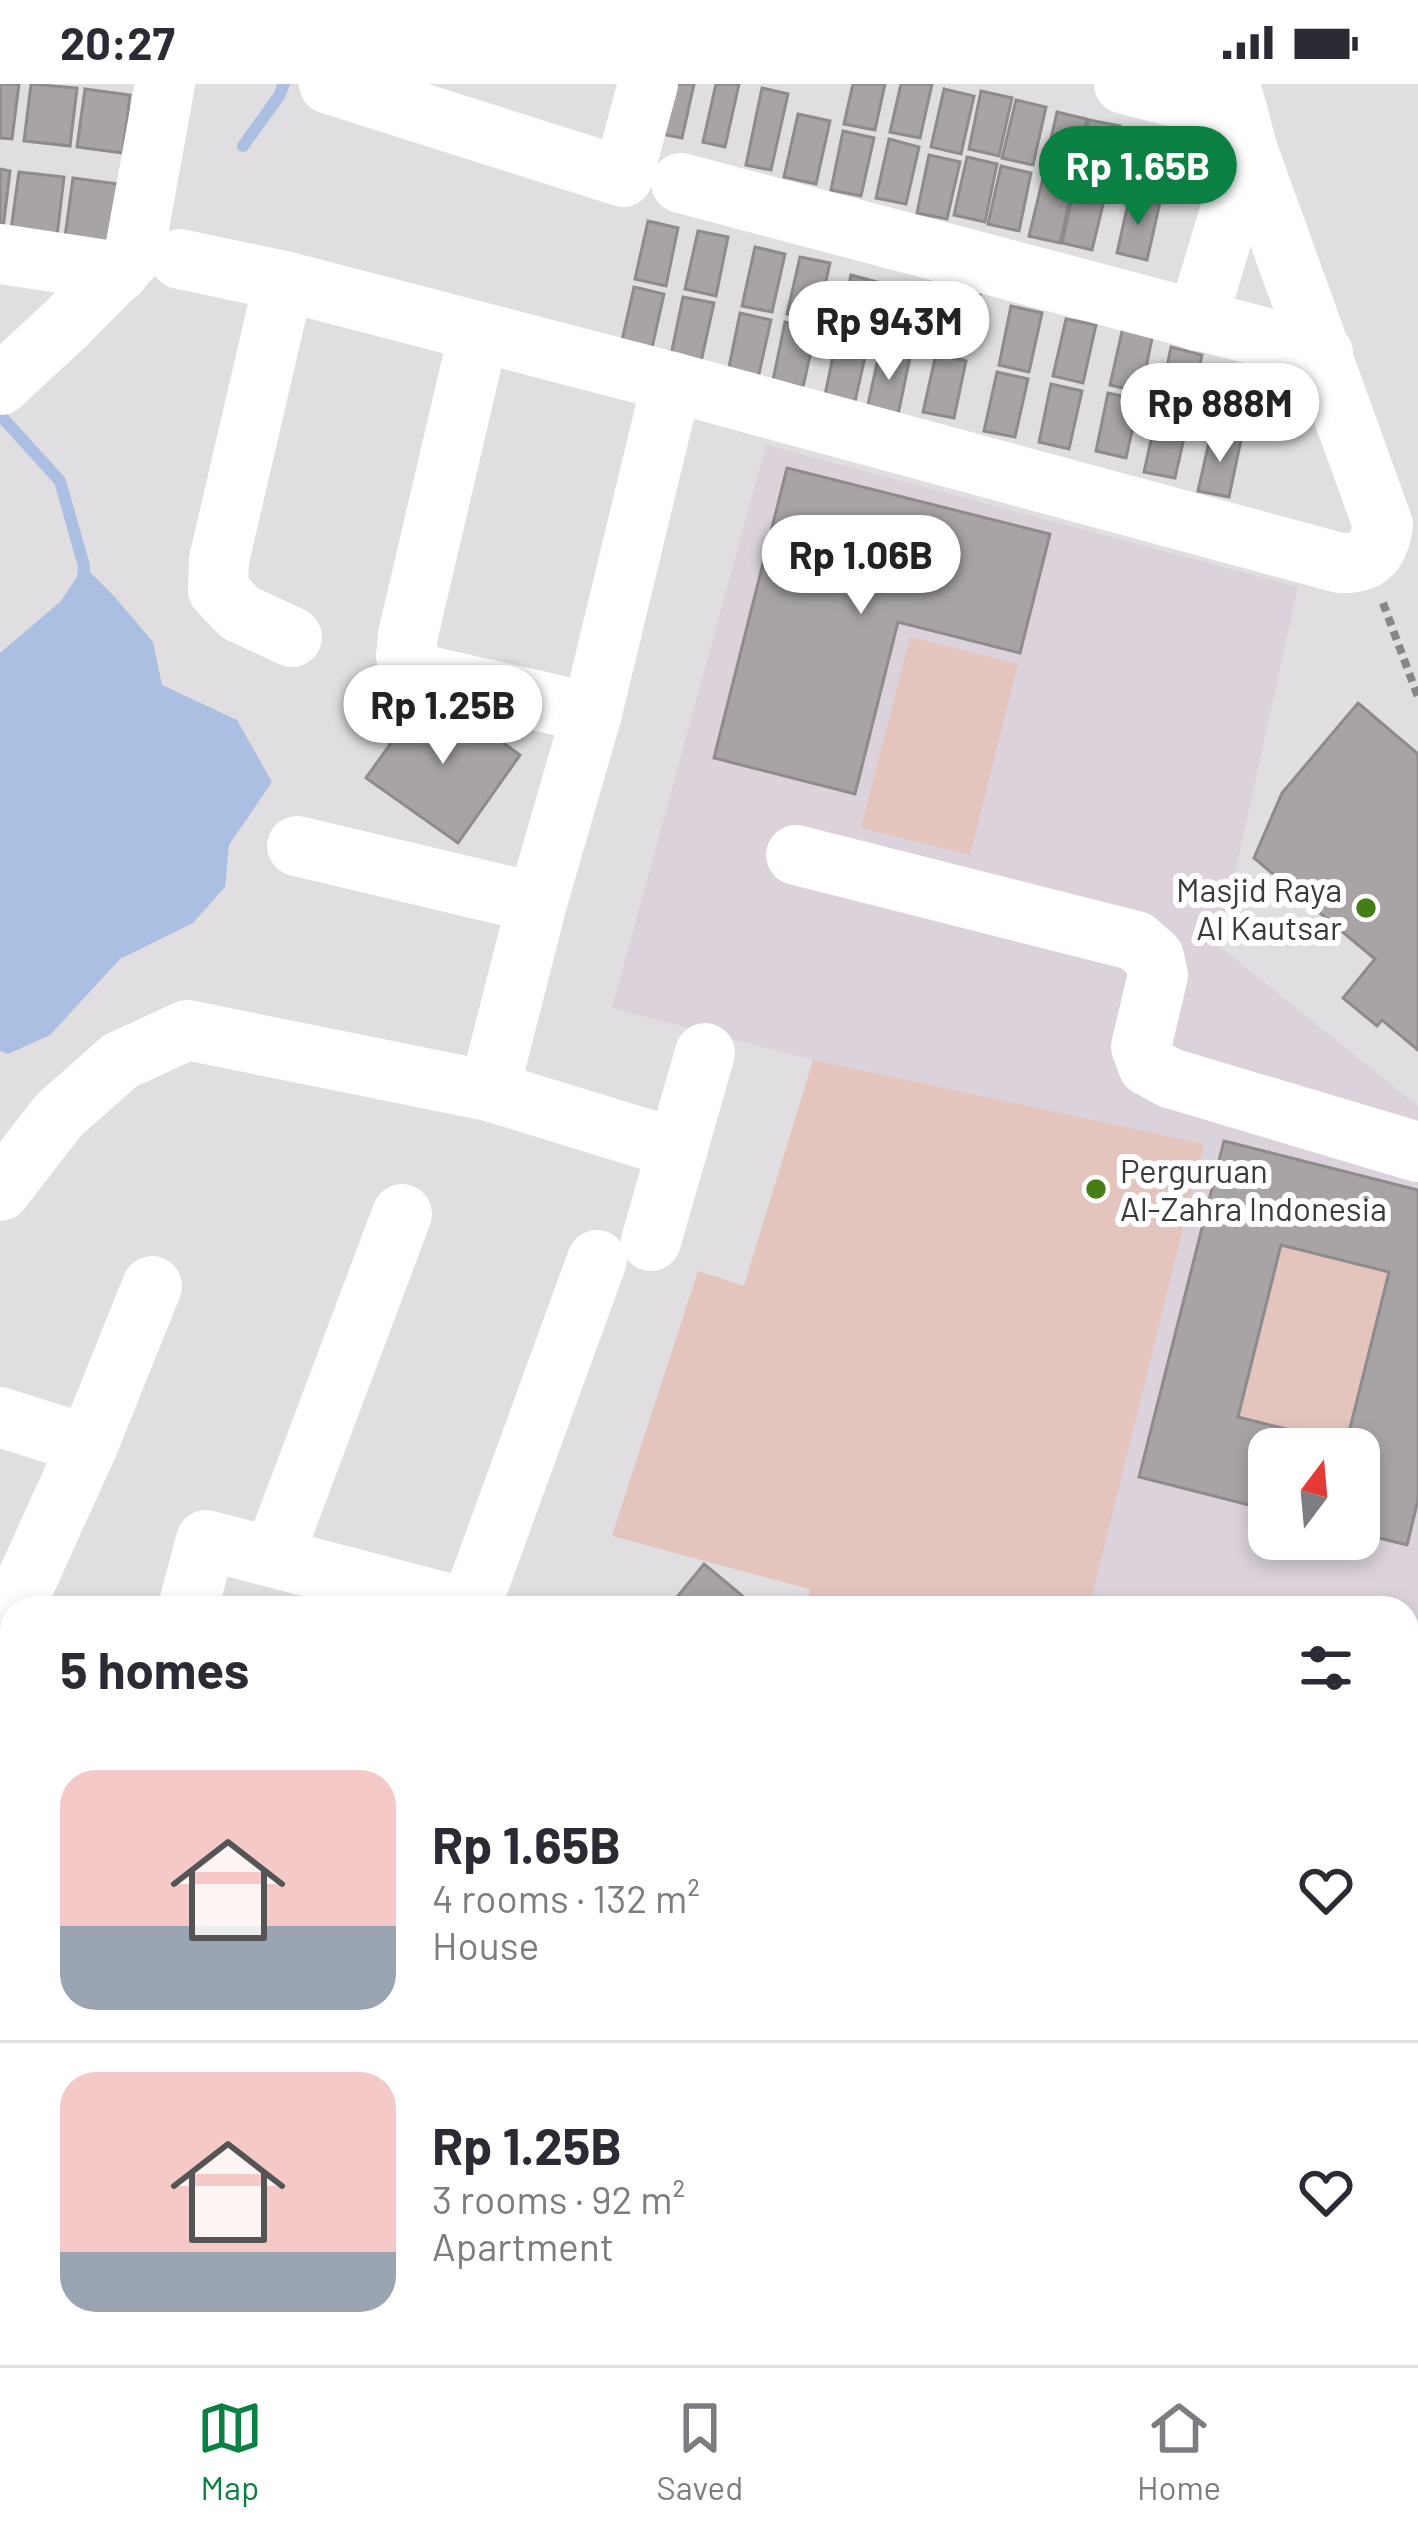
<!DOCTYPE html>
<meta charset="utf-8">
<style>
body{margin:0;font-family:Barlow,sans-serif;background:#f2f2f3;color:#2b2b33;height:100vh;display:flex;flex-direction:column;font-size:45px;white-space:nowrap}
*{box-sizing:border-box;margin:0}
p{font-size:39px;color:#7c7c81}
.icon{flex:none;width:66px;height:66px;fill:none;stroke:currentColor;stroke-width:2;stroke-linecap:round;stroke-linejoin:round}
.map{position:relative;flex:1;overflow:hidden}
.side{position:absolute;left:0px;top:1512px;width:1419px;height:771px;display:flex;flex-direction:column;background:#fff;border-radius:36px 36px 0 0;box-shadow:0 6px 18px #0003}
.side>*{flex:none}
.needle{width:78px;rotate:16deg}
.tools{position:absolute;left:1248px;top:1344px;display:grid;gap:24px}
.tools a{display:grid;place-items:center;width:132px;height:132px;border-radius:24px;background:#fff;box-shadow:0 6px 18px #0003;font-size:60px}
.price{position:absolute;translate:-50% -102px;padding:0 27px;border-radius:42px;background:#fff;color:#222;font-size:39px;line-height:78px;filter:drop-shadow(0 3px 6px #0008)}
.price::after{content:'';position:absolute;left:50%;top:72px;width:36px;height:27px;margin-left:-18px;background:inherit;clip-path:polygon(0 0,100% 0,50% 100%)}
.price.current{background:#0b8043;color:#fff}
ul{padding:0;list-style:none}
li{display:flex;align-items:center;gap:36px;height:300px;padding:0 60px}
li+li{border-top:3px solid #e1e1e2}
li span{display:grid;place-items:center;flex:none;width:336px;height:240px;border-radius:36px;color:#555}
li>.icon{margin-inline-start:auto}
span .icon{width:144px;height:144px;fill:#fffc;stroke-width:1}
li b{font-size:51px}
h2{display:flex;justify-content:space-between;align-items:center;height:144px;padding:0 60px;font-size:51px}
.status{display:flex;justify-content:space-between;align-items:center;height:84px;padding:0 60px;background:#fff;direction:ltr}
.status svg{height:33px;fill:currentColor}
.dock{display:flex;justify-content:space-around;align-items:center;height:168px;border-top:3px solid #e1e1e2;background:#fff;font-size:33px;color:#7c7c81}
.dock a{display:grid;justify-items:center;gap:6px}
.dock .current{color:#0b8043}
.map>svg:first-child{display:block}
.built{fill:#dbd2db;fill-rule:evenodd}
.green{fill:#e4c5be}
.water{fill:#aabfe2}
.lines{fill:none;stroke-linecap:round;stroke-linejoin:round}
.stream{stroke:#aabfe2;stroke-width:12}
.building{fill:#a8a4a5;stroke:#8f8b8c;stroke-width:3;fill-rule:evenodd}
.path{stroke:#888688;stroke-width:8;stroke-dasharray:9 6;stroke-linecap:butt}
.minor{stroke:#fff;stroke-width:60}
.poi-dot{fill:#467e16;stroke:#fff;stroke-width:4.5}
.labels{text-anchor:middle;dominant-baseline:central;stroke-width:12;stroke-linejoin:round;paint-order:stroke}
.poi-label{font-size:33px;fill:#3c3b3c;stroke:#fff;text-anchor:end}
</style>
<div class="status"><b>20:27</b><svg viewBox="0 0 49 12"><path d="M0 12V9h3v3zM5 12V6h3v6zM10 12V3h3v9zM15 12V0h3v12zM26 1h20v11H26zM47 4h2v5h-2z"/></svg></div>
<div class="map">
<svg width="1418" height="2281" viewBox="0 0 1418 2281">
<rect width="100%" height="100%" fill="#e0dee0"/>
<path class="built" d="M766,361L1298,503L1219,862L1418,1022V1736L1407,1733V1524H806L810,1505L612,1452L698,1187L744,1202L813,976L612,924ZM1269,1365H1359V1455H1269Z"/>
<g class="green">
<polygon points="910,553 1018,580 970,771 861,744"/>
<polygon points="813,976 1204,1060 1089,1524 806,1524 810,1505 612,1452 698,1187 744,1202"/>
<polygon points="1281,1161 1389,1188 1346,1360 1238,1333"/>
</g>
<polygon class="water" points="84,482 113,511 153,558 162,601 237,636 272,698 229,761 225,803 193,839 120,875 50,951 8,970 0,967 0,569 61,517"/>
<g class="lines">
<g class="stream">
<polyline points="243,62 279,12 284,0"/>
<polyline points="0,331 60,397 84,482 83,494"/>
</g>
</g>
<g class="building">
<polygon points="0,0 19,0 12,55 0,54"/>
<polygon points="31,0 77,4 70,62 24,57"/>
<polygon points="662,0 694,0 682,54 651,48"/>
<polygon points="716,0 739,0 725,63 703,58"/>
<polygon points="853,0 885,0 875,46 844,40"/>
<polygon points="901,0 932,0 920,54 890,48"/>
<polygon points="762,4 788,10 771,86 746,81"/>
<polygon points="85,5 130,11 123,69 77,63"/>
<polygon points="944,5 974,12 961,70 931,63"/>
<polygon points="981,7 1012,14 999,72 969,65"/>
<polygon points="1016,16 1046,23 1033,81 1002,74"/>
<polygon points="1057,28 1087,35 1074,93 1044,86"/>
<polygon points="798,30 830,37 816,100 784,93"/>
<polygon points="1089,36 1120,42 1107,101 1076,93"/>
<polygon points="1144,45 1175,52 1161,110 1131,103"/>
<polygon points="843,47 874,54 861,112 831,106"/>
<polygon points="889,55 919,63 906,120 876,114"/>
<polygon points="929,71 960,78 947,135 917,129"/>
<polygon points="967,73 997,80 985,138 954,131"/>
<polygon points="1001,82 1031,89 1019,147 988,140"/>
<polygon points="0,85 10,87 3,145 0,145"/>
<polygon points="19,88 64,93 57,152 11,146"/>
<polygon points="73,94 118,100 111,158 65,153"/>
<polygon points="1043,94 1073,101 1060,159 1029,152"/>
<polygon points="1075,101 1106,108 1092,166 1062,159"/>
<polygon points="1130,111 1160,118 1147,176 1117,169"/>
<polygon points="648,137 678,144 666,202 635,195"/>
<polygon points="698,147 728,153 716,212 685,205"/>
<polygon points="755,163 785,170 772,228 742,222"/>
<polygon points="800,173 830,179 817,237 787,230"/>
<polygon points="851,191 881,199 869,257 838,250"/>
<polygon points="894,200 925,207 912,265 882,259"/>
<polygon points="634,203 664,210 651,268 621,261"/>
<polygon points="950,204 980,211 967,268 937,262"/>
<polygon points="683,213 714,219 701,278 671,271"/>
<polygon points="1011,222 1042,229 1029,288 999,281"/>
<polygon points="740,229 771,236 758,294 728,288"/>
<polygon points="1066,235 1096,241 1083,299 1053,292"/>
<polygon points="785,238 816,245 803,303 773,296"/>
<polygon points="1123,243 1153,250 1141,308 1110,301"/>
<polygon points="836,257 867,264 854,322 824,316"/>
<polygon points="1171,263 1202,271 1189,328 1159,322"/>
<polygon points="880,266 910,273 898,331 867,325"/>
<polygon points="936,270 966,277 954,334 923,328"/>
<polygon points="1225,283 1256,290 1243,347 1213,341"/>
<polygon points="997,288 1028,295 1015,353 984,347"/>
<polygon points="1051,300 1082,307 1069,365 1039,358"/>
<polygon points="1108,309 1139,316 1126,374 1096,367"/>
<polygon points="1157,329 1188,336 1175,394 1144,388"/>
<polygon points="1211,349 1241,356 1229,413 1198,407"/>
<polygon points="787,384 1050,450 1020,569 898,538 855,710 714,674"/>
<polygon points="429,606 520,671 458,759 366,694"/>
<polygon points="1358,619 1418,670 1418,966 1382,936 1377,942 1343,914 1375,875 1254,774 1282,709"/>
<path d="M1224,1057L1418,1106V1416L1407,1461L1359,1449V1365H1269V1426L1139,1393ZM1281,1161L1389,1188L1346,1360L1238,1333Z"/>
<polygon points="704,1480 751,1519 747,1524 668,1524"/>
<polygon points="0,1901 12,1904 12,1948 0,1944"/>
<polygon points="0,1944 12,1948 12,2000 0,1997"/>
<polygon points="0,2039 12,2042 12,2105 0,2102"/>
<polygon points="5,2191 12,2193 12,2271 67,2271 69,2281 0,2281 0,2212"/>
<polygon points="324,2271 358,2271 390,2281 321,2281"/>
<polygon points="358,2271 401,2271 398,2281"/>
<polygon points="567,2271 620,2271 616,2281 565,2281"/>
<polygon points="620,2271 684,2271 680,2281 616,2281"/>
<polygon points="684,2271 709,2281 713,2271 736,2271 732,2281 680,2281"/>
<polygon points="736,2271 755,2271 776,2280 732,2281"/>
<polygon points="804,2271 860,2271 871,2281 795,2281"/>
<polygon points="989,2271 1028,2279 1028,2281 987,2281"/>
<polygon points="1177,2271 1226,2271 1225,2281 1176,2278"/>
</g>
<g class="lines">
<polyline class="path" points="1383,519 1418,613"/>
<g class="minor">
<polyline points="329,0 623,93 648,0"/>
<polyline points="1124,0 1238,29"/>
<polyline points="681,99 1323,269"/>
<polyline points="0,170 119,188"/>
<path d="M180,175L284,197L672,298L1340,479C1369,480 1379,468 1383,441L1248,67L1230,0"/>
<polyline points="284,197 219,476 218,506 240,529 292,553"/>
<polyline points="1197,237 1248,67"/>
<polyline points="479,248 408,551 406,572 413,586 432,593 592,629"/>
<polyline points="0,301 66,240 134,171 165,0"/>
<polyline points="297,762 537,819"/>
<polyline points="796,771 1136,857 1154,873 1158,891 1141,963 1148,982 1170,994 1418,1068"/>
<polyline points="489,1007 537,819 592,629 672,298"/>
<polyline points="0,1107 59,1031 120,977 187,946 489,1007 678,1065"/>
<polyline points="651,1157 705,969"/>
<polyline points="0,1333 88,1361"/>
<polyline points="273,1473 402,1130"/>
<polyline points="14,1524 88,1361 152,1202"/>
<polyline points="188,1524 206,1456 466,1524"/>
<polyline points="470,1524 597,1176"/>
<polyline points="0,1687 12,1690"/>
<polyline points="0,1882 12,1885"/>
<polyline points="0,2028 12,2031"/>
<polyline points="0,2139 12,2142"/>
<polyline points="1058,2271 1111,2281"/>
<polyline points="229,2274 229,2271"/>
<polyline points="77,2280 79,2271"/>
<polyline points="942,2281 944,2271"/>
<polyline points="1157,2281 1158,2271"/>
</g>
</g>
<g class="poi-dot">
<circle cx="1366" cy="824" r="12"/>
<circle cx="1096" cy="1105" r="12"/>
</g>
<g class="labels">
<g class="poi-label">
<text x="1342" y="805">Masjid Raya<tspan x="1342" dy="38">Al Kautsar</tspan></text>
<text x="1120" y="1086" text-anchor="start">Perguruan<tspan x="1120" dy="38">Al-Zahra Indonesia</tspan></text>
</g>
</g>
</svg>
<div class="tools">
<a><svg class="needle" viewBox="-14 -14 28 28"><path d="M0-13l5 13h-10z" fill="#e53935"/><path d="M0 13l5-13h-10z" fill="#7c7c81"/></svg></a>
</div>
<b class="price current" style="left:1138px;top:144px">Rp 1.65B</b>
<b class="price" style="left:889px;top:299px">Rp 943M</b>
<b class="price" style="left:1220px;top:381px">Rp 888M</b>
<b class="price" style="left:861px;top:533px">Rp 1.06B</b>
<b class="price" style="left:443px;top:683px">Rp 1.25B</b>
<section class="side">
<h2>5 homes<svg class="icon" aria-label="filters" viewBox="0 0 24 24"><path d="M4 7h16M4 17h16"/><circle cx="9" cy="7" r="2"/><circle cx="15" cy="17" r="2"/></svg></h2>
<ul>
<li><span style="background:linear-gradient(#f6c9c9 65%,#9aa5b1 0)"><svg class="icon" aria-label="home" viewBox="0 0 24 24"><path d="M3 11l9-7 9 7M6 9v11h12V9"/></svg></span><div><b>Rp 1.65B</b><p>4 rooms · 132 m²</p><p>House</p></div><svg class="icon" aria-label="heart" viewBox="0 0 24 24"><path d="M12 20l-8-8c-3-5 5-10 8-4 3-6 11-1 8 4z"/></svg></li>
<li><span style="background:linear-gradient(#f6c9c9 75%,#9aa5b1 0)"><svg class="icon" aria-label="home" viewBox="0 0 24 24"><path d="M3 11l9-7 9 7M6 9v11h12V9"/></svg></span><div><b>Rp 1.25B</b><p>3 rooms · 92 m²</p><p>Apartment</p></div><svg class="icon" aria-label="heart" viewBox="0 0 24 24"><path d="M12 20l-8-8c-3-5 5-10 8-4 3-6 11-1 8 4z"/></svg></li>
</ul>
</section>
</div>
<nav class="dock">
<a class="current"><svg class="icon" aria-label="map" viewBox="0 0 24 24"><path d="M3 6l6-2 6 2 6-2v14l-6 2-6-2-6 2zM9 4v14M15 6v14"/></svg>Map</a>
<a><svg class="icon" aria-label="saved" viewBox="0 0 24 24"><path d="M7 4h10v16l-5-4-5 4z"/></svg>Saved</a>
<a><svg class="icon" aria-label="home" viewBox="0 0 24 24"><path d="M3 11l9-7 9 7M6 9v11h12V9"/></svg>Home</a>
</nav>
